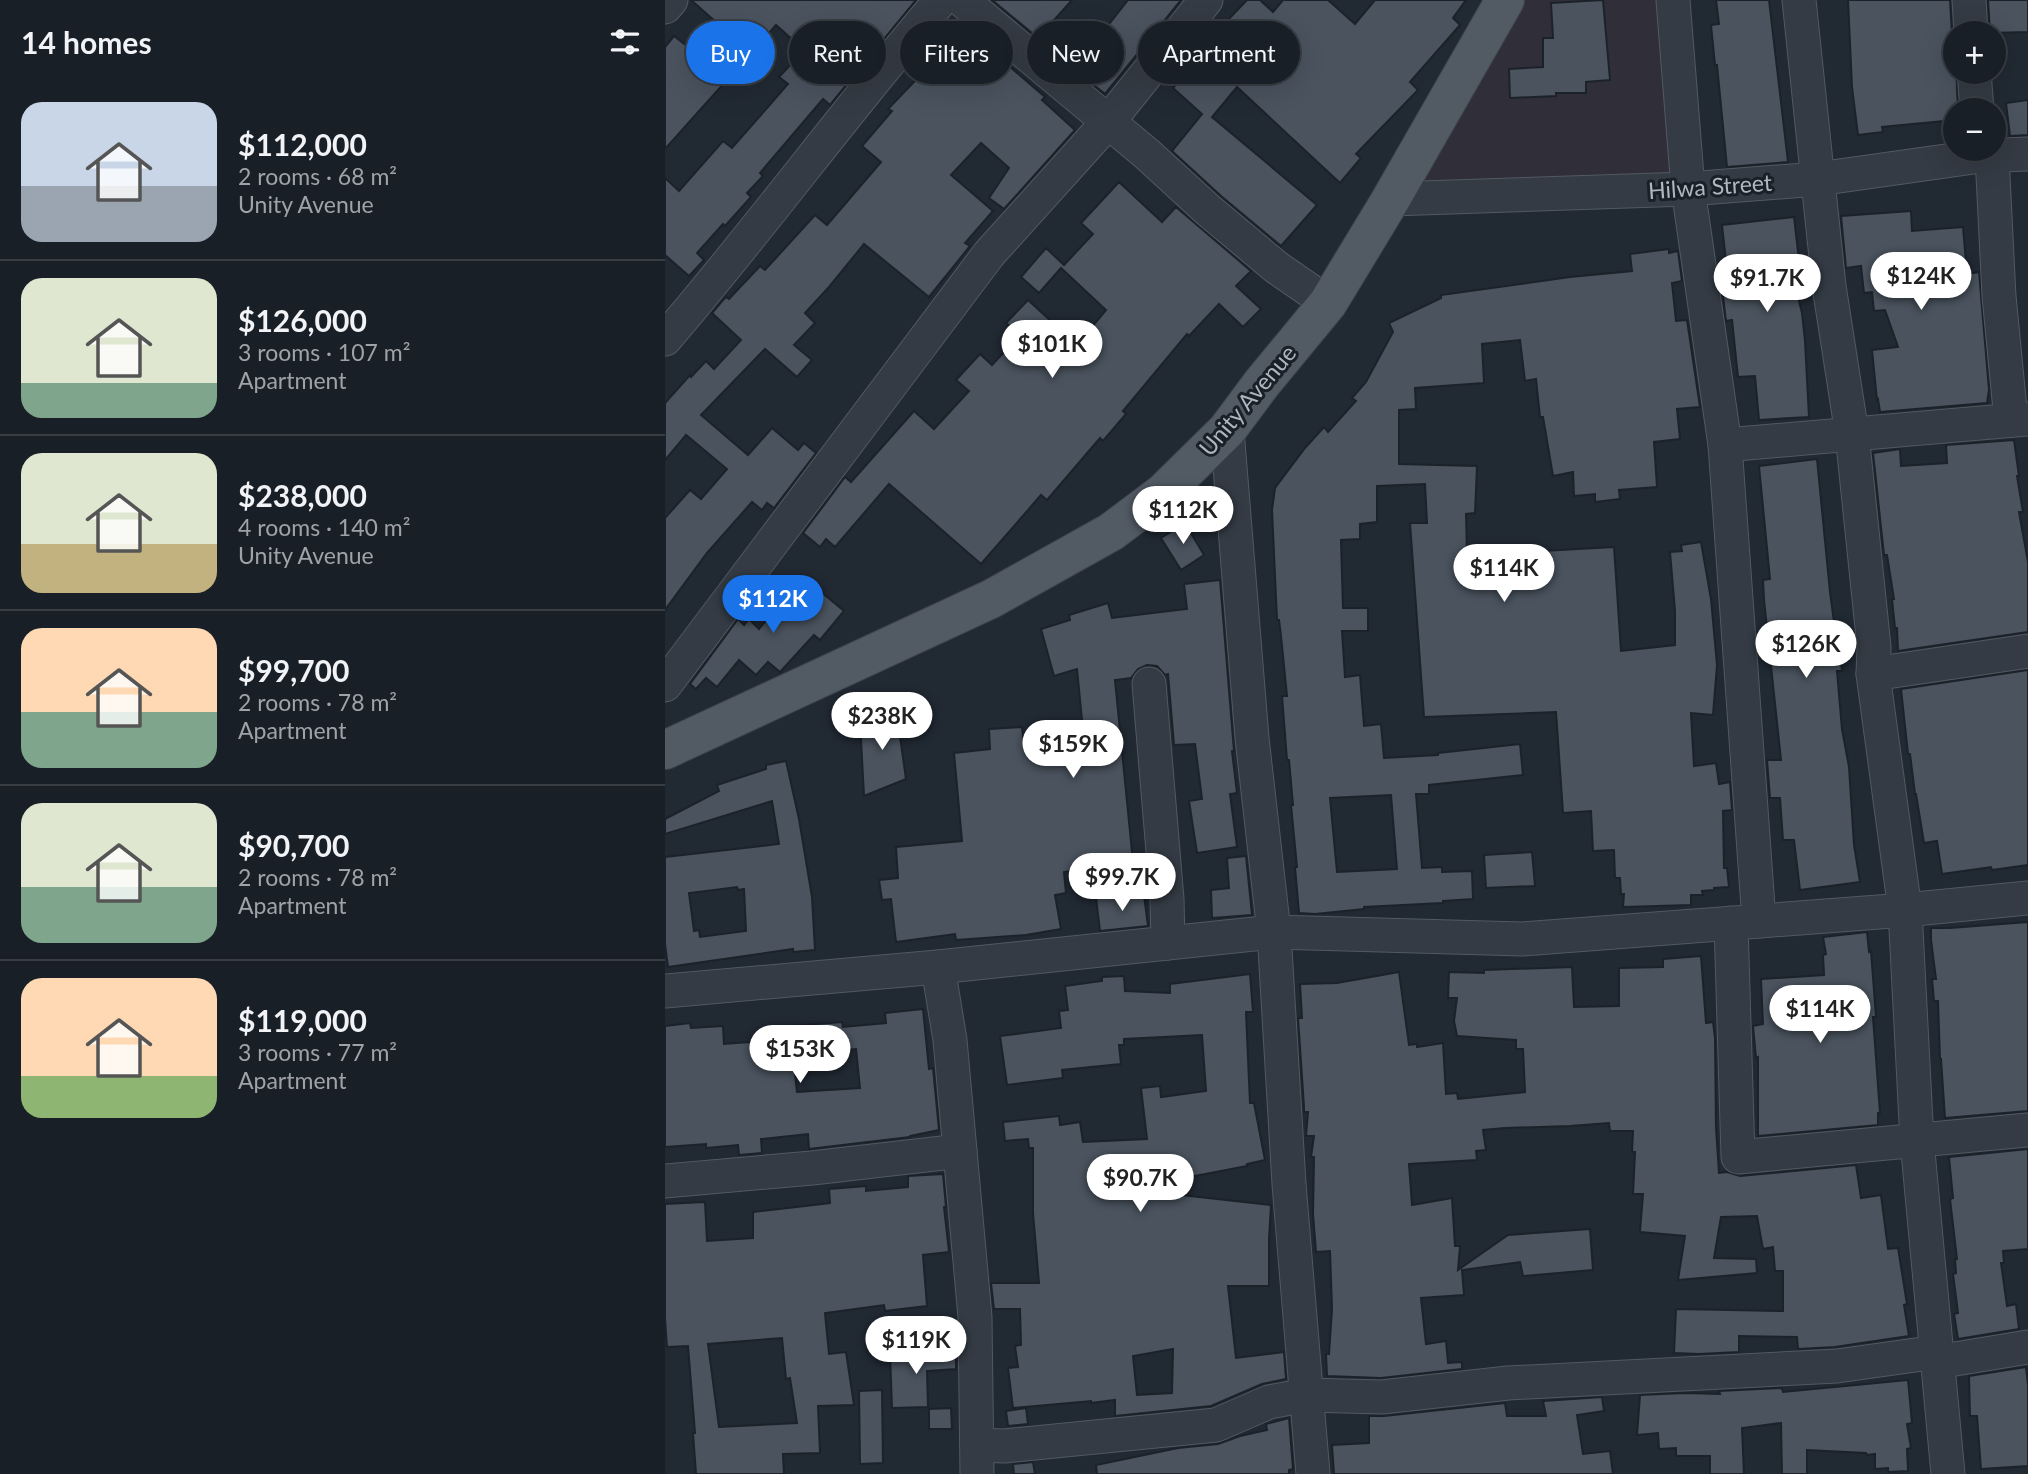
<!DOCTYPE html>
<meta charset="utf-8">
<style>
body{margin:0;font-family:Lato,sans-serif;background:#262c32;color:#f1f3f6;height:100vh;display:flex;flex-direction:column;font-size:26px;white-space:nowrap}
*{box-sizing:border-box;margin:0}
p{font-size:23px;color:#9fa2a7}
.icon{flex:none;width:38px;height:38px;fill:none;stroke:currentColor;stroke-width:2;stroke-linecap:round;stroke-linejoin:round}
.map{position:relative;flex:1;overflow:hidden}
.drawer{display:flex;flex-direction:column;background:#191f26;width:665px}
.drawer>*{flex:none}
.guide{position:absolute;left:21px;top:21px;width:665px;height:63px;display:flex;gap:14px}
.fabs{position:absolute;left:1278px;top:21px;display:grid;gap:14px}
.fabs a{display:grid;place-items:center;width:63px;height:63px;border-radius:50%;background:#191f26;box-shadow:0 7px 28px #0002,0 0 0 2px #373d43;font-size:35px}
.price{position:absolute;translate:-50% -60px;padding:0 16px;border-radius:24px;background:#fff;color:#222;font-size:23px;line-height:46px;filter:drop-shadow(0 2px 4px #0008)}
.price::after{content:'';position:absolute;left:50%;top:42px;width:21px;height:16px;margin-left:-10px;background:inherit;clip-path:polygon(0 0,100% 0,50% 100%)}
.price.current{background:#1a73e8;color:#fff}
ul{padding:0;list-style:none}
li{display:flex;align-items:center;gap:21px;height:175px;padding:0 21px}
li+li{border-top:2px solid #373d43}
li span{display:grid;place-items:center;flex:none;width:196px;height:140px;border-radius:21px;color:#555}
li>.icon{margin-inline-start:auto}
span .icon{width:84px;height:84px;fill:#fffc;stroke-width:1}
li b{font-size:30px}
h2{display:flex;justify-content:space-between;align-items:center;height:84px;padding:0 21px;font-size:30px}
.tag{padding:0 24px;border-radius:32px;background:#191f26;box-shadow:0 7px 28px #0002,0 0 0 2px #373d43;font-size:24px;line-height:63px}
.tag.current{background:#1a73e8;color:#fff}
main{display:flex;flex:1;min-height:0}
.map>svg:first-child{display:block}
.medical{fill:#302e39}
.building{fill:#4a535e;stroke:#1c222a;stroke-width:2;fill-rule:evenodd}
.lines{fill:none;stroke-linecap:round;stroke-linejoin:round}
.minor-casing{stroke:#525961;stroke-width:35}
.major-casing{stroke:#3e444d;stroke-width:40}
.minor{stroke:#343b44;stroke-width:33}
.major{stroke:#525a64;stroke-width:38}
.labels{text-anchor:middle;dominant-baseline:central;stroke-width:6;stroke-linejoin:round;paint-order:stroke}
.street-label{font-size:23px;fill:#afb6c0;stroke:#1a2028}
</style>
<main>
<section class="drawer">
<h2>14 homes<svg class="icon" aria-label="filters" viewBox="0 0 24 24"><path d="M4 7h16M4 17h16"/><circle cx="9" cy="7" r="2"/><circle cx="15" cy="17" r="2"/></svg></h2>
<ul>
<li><span style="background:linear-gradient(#c9d6e8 60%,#9aa5b1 0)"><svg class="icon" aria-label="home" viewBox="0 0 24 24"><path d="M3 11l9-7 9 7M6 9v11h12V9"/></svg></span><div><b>$112,000</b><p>2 rooms · 68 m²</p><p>Unity Avenue</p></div></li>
<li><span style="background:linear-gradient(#dfe7d0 75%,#7fa58c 0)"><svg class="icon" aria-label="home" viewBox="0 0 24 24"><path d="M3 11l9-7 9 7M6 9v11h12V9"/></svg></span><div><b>$126,000</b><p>3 rooms · 107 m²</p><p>Apartment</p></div></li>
<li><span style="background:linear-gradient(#dfe7d0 65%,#c2b280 0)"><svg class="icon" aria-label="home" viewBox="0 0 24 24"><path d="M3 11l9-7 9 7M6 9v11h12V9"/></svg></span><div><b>$238,000</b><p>4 rooms · 140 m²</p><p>Unity Avenue</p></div></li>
<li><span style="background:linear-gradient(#ffd9b3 60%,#7fa58c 0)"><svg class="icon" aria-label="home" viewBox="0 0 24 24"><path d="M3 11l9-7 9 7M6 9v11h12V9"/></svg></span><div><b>$99,700</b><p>2 rooms · 78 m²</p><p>Apartment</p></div></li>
<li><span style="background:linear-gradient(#dfe7d0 60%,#7fa58c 0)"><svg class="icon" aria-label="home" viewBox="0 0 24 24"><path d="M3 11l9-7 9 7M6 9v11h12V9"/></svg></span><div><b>$90,700</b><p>2 rooms · 78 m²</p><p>Apartment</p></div></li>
<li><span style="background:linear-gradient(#ffd9b3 70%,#8fb573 0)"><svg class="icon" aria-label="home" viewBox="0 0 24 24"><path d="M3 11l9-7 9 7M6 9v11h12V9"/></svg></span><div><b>$119,000</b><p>3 rooms · 77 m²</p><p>Apartment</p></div></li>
</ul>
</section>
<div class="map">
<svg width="1363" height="1474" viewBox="0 0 1363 1474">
<rect width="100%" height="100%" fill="#212933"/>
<polygon class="medical" points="848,0 995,0 1021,177 741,195"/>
<g class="building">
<polygon points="26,0 251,0 165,105 158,99 95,173 98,176 82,193 86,197 60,226 58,224 32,253 39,260 24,276 0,255 0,178 14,191 58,141 67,148 123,84 114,77 139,50 111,25 0,149 0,47 9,36 27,50 51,22"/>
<polygon points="327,0 407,0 373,38"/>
<polygon points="463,0 516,0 440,94 409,69"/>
<polygon points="582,0 595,0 608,12 618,0 663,0 690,24 710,0 801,0 788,18 795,25 745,82 753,90 691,154 696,158 675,183 572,87 547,117 652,205 616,246 556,196 507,151 537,114 508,88 535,57 531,53"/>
<polygon points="938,0 945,80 921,82 921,93 891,93 891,96 845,98 844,69 878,67 878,38 888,38 886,3"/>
<polygon points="1051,0 1104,0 1123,162 1062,167 1052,65 1050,65 1046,25 1054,24"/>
<polygon points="1183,0 1285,0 1287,34 1290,43 1293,110 1290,110 1290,120 1217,127 1218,132 1193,135 1187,87"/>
<polygon points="1323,0 1363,0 1363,32 1325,33"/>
<polygon points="288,20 307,36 296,49 324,75 337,60 380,97 377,100 410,130 339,209 324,198 344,168 316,143 286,175 328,211 300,243 305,246 264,297 199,244 164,287 140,313 150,323 129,345 147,360 132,377 100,349 36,415 83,455 107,428 133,450 139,443 151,453 109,508 102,503 97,510 87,502 42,553 0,610 0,518 25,490 36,499 62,469 21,435 0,460 0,403 25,375 26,377 41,361 49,369 76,340 47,313 58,300 61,297 64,299 95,266 100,270 150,215 162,225 216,162 197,146 227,111 223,109 265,65 256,57 281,23 283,25"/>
<polygon points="1363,100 1363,135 1345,136 1341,103"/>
<polygon points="454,182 497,222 511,207 586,271 571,286 596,309 578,327 554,304 524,336 522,334 458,411 461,414 438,441 435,438 382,500 376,495 316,564 224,484 170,547 161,539 155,547 138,533 180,477 186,482 249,411 269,429 304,391 291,380 315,354 327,365 355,335 341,323 363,300 412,345 441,310 396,268 374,293 356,277 381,248 399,265 428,234 416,223"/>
<polygon points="1246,211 1247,231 1298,227 1302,274 1314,272 1324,390 1322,403 1215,412 1213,399 1212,400 1207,350 1233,347 1220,310 1209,311 1207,292 1199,293 1196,266 1181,268 1176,216"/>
<polygon points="1129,217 1134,260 1124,261 1137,313 1140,341 1144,417 1094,420 1090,376 1073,377 1067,320 1061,321 1056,280 1063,279 1057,225"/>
<path d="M1004,249V253L1013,251L1017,281L1007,283L1011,321L1022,320L1035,407L1012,409L1015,439L989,442L992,487L954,490L955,499L930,502V494L909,496L908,472L888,476L878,417H875L871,379L860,381L855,340L817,344L819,383L750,388L751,409L734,410V464L812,466L810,513L801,514L802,555L949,547L956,651L1010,645V611L1005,552L1017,551L1016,545L1036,542L1046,599L1052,665L1048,715L1026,713L1029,766L1051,763L1054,784L1065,782L1067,810L1058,811L1059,868H1062L1064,887L1049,888V890L1037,891L1038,895H1026V905L958,907L959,894H956L955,878H950L949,850L928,851L926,811L898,813L891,712L759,717L745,523H762L760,484L712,486V522L695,524V539L676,540L678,608H703V631H677L680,677L695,675L699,726L716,724L719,758L773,755V753L855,744L858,775L764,785V794H751L757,868L777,867V872L807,871L808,899L778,901V903L699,907V909L650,914L634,913L630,867H632L626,805H628L624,760H622L617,696H622L616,636L614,620H612L607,510L610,488L640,448L659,427L663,432L691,401L687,398L701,382L728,332L724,323L776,298V295L905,277L967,271L965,254ZM726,795L732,869L672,872L665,798Z"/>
<polygon points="1349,440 1354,476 1352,476 1358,512 1354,512 1363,562 1363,632 1233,651 1232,628 1230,628 1227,599 1229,599 1222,555 1219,555 1208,453 1235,449 1236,466 1282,463 1281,445"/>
<polygon points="1152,459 1165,592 1171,637 1173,636 1177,671 1172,671 1177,729 1184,767 1189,845 1195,882 1135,890 1129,840 1118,840 1115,798 1105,798 1102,760 1116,760 1099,600 1098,580 1105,579 1094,466"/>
<polygon points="520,523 539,555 516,570 496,538"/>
<polygon points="137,576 179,611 155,640 149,635 115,672 103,662 91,675 74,660 52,687 41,678 31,689 25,684 73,619 79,625 84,619 94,629"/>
<polygon points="555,580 569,751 567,751 572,793 565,794 572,847 532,853 524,801 537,799 530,744 509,745 503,674 500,675 492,666 482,665 473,669 466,678 450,680 468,862 399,872 401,893 390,895 396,929 361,935 291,940 290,934 231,942 226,899 217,900 214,880 233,878 231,847 297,841 289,753 325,749 324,729 357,727 359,746 419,740 412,669 389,676 376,629 405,620 404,615 443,603 447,618 522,609 519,584"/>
<polygon points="1363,670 1363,865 1327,870 1326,867 1277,874 1272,841 1259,843 1251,794 1250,794 1245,754 1243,754 1236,689"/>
<polygon points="231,708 241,779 199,796 195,721"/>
<path d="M121,761L134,819L147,897L150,950L128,952V949L3,967L0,944V857L114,844L107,801L0,834V819L54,791L52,785L101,769V765ZM72,887L73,890L79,889L81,931L35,937L34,930L29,931L24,893Z"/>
<polygon points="867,852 870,886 821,888 819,855"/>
<polygon points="581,856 587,915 547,918 546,890 564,888 562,858"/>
<polygon points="479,895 483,926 435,931 431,898"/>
<polygon points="1363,922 1363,1111 1280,1118 1276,1059 1275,1059 1273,1001 1269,1001 1267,979 1271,979 1266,940 1266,928 1285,928"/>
<polygon points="1202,932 1204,952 1206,951 1211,1017 1208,1017 1215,1113 1213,1113 1213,1125 1093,1136 1093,1057 1091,1058 1088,1026 1098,1024 1096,979 1159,975 1158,955 1161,954 1158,937"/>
<polygon points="1036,956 1041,1023 1048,1022 1050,1038 1051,1128 1054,1173 1062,1172 1075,1176 1191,1165 1196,1198 1216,1195 1223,1249 1233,1248 1242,1304 1239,1305 1244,1336 1170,1347 1133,1349 1132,1337 1074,1336 1074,1352 1034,1354 1009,1353 1011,1309 1118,1311 1118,1271 1110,1271 1108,1247 1098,1249 1092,1216 1056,1217 1049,1258 1091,1259 1092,1273 1013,1280 1020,1236 975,1232 978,1194 968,1194 970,1152 967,1152 968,1131 945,1131 944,1123 905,1126 840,1128 818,1130 821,1150 811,1151 812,1160 744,1164 747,1205 787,1198 790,1246 795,1246 793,1270 843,1235 925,1229 928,1270 858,1276 855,1262 797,1270 799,1295 756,1298 761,1344 781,1341 783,1363 797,1362 797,1369 716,1378 662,1376 661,1354 664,1354 667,1309 665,1251 651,1252 648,1214 649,1157 646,1157 649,1136 641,1136 643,1112 639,1112 639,1107 633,1018 637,1018 635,984 672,983 734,972 744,1045 752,1044 752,1047 778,1043 781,1094 792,1093 793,1099 860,1092 858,1049 851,1049 851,1040 792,1036 789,1021 792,998 783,998 784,972 819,973 819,970 907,967 909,1007 954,1006 954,968 998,967 998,959"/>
<path d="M585,974L588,1012H581L585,1103H589L600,1160L582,1164V1166L462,1189L606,1205L604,1239V1286H563L571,1358L619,1352L621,1379L597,1384L546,1406L450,1416V1400L426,1403V1401L348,1408L343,1368L353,1367L350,1346L356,1345L355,1309H329L326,1283H374L368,1213V1148H364L363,1139L340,1141L338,1122L394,1116L395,1125L415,1122L418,1142L482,1139L476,1088L495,1086L496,1097L541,1091L537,1035L459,1039V1045H454L456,1064L397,1070L398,1078L342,1085L335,1036L396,1028L394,1011L403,1010L400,986L437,981V977L459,976L460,991L505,993V984ZM508,1349L507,1393L472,1395L468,1356Z"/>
<path d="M258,1009L264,1069L268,1068L274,1130L245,1136V1137L144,1149L143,1134L96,1139L97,1153L74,1155L73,1145L41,1148V1144L0,1147V1026L25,1023L26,1028L58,1026L59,1044L100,1041V1028L177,1022L178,1027L221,1023L220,1013ZM191,1049L195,1088L132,1092L128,1055Z"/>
<polygon points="1363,1149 1363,1249 1338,1251 1339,1263 1336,1263 1342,1306 1351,1304 1354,1329 1293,1339 1289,1314 1293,1313 1288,1274 1291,1273 1290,1259 1292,1259 1285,1199 1288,1198 1284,1157"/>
<path d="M278,1174L281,1207H279L284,1252L258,1255L262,1306L220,1311L219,1305L160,1313L164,1354L181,1352L189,1405L153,1406L155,1453L118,1454L119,1474H31L28,1433H30L23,1346L2,1347L0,1318V1204L40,1202L42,1241L88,1238V1212L165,1203L164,1189L201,1186V1191L243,1187V1176ZM117,1338L121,1379L125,1378L132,1423L54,1427L43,1344Z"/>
<polygon points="286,1350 291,1351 291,1369 262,1371 263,1407 227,1408 225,1354"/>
<polygon points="1361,1367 1363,1385 1363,1466 1316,1469 1312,1416 1305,1416 1304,1376"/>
<polygon points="1243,1380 1247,1423 1242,1424 1246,1448 1242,1449 1243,1471 1223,1472 1223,1468 1210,1469 1210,1454 1202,1455 1201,1453 1142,1450 1142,1474 1117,1474 1116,1423 1077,1428 1079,1474 1045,1474 1045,1456 1011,1456 1011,1448 994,1449 993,1433 972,1435 975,1395 1020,1393 1055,1394 1054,1391 1117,1388 1118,1392"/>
<polygon points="217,1390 218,1463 195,1464 194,1391"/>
<polygon points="937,1397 939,1411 912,1415 918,1454 945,1451 948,1474 669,1474 667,1445 704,1443 704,1416 719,1416 840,1403 842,1416 881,1416 878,1401"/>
<polygon points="286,1408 287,1429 264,1429 264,1409"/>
<polygon points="361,1408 363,1424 343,1426 341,1411"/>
<polygon points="624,1418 628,1469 624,1470 624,1474 432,1474 431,1465 513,1448 553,1444 575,1436 602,1430 601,1424"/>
<polygon points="368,1462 370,1474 349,1474 348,1464"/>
</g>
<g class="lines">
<defs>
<g id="minor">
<polyline points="297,0 482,154 543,210 611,267 663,303"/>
<polyline points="1008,0 1023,189 1060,445 1094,921"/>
<polyline points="1134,0 1164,286 1187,434 1209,647 1208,674 1240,910 1252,1141 1283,1474"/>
<polyline points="1304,0 1306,33"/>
<polyline points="0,7 6,0"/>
<polyline points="1309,72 1312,110"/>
<polyline points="1327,156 1334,296 1346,420"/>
<polyline points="726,199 1023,189 1153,179 1316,156 1363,154"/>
<path d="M0,339C95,229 181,110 276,0"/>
<polyline points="562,430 587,738 609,932 624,1184 648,1474"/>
<polyline points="1060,445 1363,419"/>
<polyline points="1208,674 1363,651"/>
<polyline points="484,684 502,899 503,943"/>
<polyline points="0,685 324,254 443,122 541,0"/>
<polyline points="1066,923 1073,1157 1363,1130"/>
<polyline points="273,967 285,1040 310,1317 312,1474"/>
<polyline points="0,991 273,967 609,932 857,939 1240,910 1363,898"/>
<polyline points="0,1181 147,1168 295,1151"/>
<polyline points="1272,1362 1363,1347"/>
<polyline points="312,1445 339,1446 551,1425 604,1402 641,1395 717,1397 843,1383 1172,1366 1272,1352"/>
</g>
<polyline id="major" points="0,750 326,599 446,532 498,493 562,430 597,383 663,303 726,199 840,0"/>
</defs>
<use href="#minor" class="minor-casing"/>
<use href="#major" class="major-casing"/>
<use href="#minor" class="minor"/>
<use href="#major" class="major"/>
</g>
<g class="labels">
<g class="street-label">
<text transform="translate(1045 186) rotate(-4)">Hilwa Street</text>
<text transform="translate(582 400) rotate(-50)">Unity Avenue</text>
</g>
</g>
</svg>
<div class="fabs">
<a>+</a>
<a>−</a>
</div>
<b class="price" style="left:1256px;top:312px">$124K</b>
<b class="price" style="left:1102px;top:314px">$91.7K</b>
<b class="price" style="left:387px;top:380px">$101K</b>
<b class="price" style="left:518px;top:546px">$112K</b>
<b class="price" style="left:839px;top:604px">$114K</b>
<b class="price current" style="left:108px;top:635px">$112K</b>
<b class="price" style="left:1141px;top:680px">$126K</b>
<b class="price" style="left:217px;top:752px">$238K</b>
<b class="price" style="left:408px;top:780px">$159K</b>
<b class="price" style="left:457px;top:913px">$99.7K</b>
<b class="price" style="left:1155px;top:1045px">$114K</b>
<b class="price" style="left:135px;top:1085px">$153K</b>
<b class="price" style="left:475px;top:1214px">$90.7K</b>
<b class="price" style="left:251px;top:1376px">$119K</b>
<div class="guide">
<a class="tag current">Buy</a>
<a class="tag">Rent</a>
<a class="tag">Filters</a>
<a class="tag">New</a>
<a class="tag">Apartment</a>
</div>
</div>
</main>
